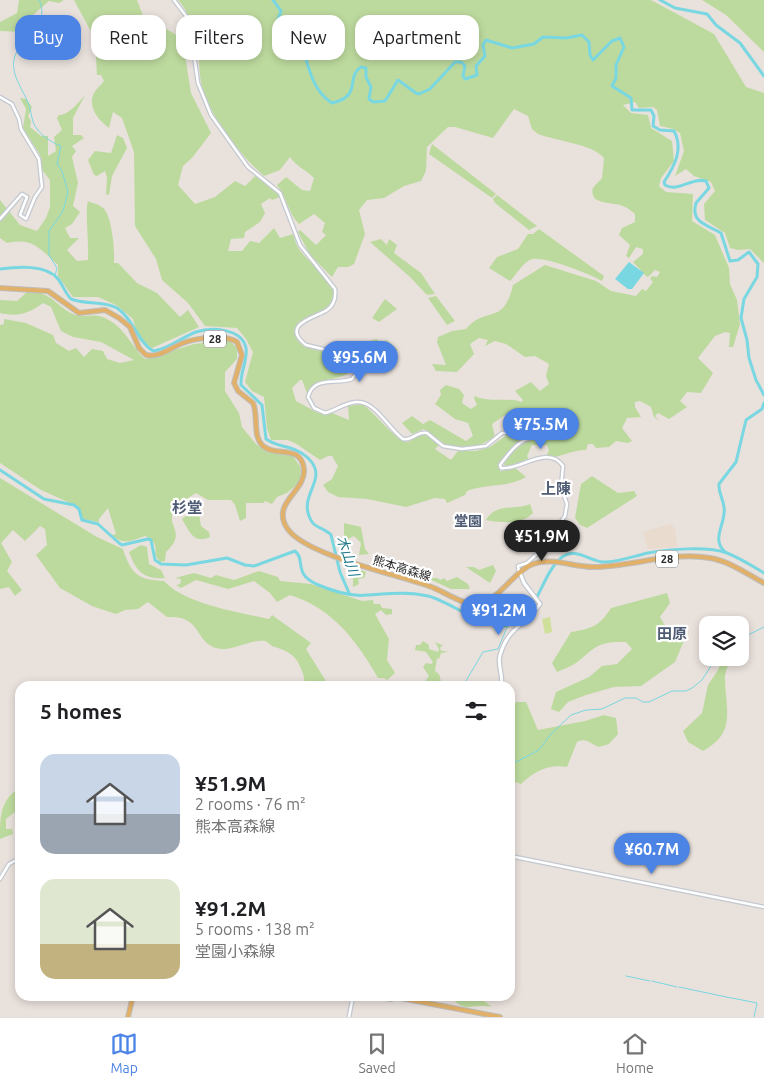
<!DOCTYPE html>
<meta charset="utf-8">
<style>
body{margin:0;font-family:Ubuntu,"Noto Sans JP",sans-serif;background:#f6f6f6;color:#202124;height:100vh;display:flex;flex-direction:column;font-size:19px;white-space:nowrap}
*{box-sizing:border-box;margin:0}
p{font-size:16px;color:#757577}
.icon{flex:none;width:28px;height:28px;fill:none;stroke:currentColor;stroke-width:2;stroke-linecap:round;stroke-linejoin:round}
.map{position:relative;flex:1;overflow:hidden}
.details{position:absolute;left:15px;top:681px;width:500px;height:320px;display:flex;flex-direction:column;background:#fff;border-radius:15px;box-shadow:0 2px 8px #0003}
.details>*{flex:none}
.guide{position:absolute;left:15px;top:15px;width:500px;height:45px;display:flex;gap:10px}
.controls{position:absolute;left:699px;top:616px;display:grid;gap:10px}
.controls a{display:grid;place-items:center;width:50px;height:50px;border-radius:10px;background:#fff;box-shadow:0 2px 8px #0003;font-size:25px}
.price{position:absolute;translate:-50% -42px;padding:0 11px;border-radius:18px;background:#4c84e5;color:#fff;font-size:16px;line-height:32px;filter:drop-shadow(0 1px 2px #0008)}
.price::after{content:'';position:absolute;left:50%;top:30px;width:15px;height:11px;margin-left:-8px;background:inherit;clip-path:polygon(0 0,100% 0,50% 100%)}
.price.on{background:#222;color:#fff}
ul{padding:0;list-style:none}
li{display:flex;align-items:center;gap:15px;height:125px;padding:0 25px}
li span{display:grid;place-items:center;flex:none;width:140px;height:100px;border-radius:15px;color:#555}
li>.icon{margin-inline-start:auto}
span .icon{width:60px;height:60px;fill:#fffc;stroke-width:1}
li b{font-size:21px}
h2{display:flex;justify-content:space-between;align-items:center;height:60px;padding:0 25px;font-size:21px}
.chip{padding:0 18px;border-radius:15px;background:#fff;box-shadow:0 2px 8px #0003;font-size:18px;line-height:45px}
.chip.on{background:#4c84e5;color:#fff}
.tabs{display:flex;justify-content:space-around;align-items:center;height:70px;border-top:1px solid #e0e0e0;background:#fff;font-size:14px;color:#757577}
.tabs a{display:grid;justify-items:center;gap:2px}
.tabs .on{color:#4c84e5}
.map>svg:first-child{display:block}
.education{fill:#e9dbcd}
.green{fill:#bdda9e}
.pitch{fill:#cfe09a}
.water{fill:#79d7e1}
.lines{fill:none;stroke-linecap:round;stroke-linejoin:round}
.stream{stroke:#79d7e1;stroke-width:1}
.river{stroke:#79d7e1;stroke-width:3}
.tertiary-casing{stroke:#c3c8d1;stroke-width:5}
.secondary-casing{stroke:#c3c8d1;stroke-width:5.5}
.primary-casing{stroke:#bebebe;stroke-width:6}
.tertiary{stroke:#fff;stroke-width:2.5}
.secondary{stroke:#fff;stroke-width:3}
.primary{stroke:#e1b069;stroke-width:4}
.labels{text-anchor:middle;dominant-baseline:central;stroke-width:4.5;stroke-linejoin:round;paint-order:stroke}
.shield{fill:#fff;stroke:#686868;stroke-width:1}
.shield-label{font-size:11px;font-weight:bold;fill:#282828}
.street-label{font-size:12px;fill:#282828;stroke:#fff}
.neighbourhood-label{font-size:14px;font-weight:bold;fill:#4e5b74;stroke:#fff}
.water-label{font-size:14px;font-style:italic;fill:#1c7789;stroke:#fff}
.quarter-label{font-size:15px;font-weight:bold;fill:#4e5b74;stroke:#fff}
</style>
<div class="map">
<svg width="764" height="1017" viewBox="0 0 764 1017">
<rect width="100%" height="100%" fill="#e9e1dc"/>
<polygon class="education" points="671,524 675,528 677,547 648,549 643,532"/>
<g class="green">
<polygon points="19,0 64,0 59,3 49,1 33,15 31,26 23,32 0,31 0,22 17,13"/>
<path d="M74,0H137L143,16L175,34L184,49L191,93L211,133L192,158L183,166L178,185L195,204L215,197L235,181L245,186L255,176L272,187L280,197L272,200L270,198L261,204L265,213L260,222L245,232L244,238L231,239L228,251H242L250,241L259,243L274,228L280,238L293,234C295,239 296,245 299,249C307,263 351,289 327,308C318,315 306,315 297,324L296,338C309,358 338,345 353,362V368C341,385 316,373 307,393L302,380H300L292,388L296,401L318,413H332L349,420L348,406L362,404C376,413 394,440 408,442L420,435H428L439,445L435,449L451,460L458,451H476L490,447L508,434L533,432V435C515,441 508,451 498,466L500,471L515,468L526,477C508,488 486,483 467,491L465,495L447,503L445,499L435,498L406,507L367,499L338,497L328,492L323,485L332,479L338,466L332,456H328L320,460L295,443L287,440H271L267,428L264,397L252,391L245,382L253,352L246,339L237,328L205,326L188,303L162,280L156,259L135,226L134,152L122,118L113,112L109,128C99,120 87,108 94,93C96,89 101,85 104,81L101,75H97L95,39Z"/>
<path d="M178,0H651L714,34L746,87L764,93V263L750,249L738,250L730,248L725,233L705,220L704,204L715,191L711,182L694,176L686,169L675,176L684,151L680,133L673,129L660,126L657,110L653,107L639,108L635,102L623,105L631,113L648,115L651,128L672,141L674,161L661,178L659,186L666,192L693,194L692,221L715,235L729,268L730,284L737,300L740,324L733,347H729L730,333L725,332L715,336L698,358L713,373L701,393L687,392L680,401L687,407L669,419L658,413L655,416L659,421L654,417L651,407L640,401L635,402V407L641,417L627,418L622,428L632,441L628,443L616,441L609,447L596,448L593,444H588L586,450C571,450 560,458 545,458L549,451L547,445H532L527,456L529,459L506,467L504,464L516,447L539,436L538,432L531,430L527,422L505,415L492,424L495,437L478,446L449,447L424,429L412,434L402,423L412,416L423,424L430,420L466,441L473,436L468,423L455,419L435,404L441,395L440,390L446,385L459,389L464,395L462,403L471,409L477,405L474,398L475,396C490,403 507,397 522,402L523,400L515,391L531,382L540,391L549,384L546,376L549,364L535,356L525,357L506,344L495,341L485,346L488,340L479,338L470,344L474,354L457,372L436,371L432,364L446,365L437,342L438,337L452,331L466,329C486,305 503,327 513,285L545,265L596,281L611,291L636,296L642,289L646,291L653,282L650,279L652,276L657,277L660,272L655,270L648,277L646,276L633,262L643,254V249L636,247L629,258L626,256L630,245L619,235L622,228L635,222V214C619,199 610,207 595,199C588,187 596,186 602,178L604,158C593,144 556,141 538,134L532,129L528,116L514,109L493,138L455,127H448L427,147L426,171L421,181L404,186L384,198L367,200L359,210L365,234L354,264L348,267H338L332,277L310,255L298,232L300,230L316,245L326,235L322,232L325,223L314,214L299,224C288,213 287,197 277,185L286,177L302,190L310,191L314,178C306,170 296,166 290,157L280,170L264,176C242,157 215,122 204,94C200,82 199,68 199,55L195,56C193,35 193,16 178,0Z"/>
<polygon points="702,0 764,0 764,52 726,15"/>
<path d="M85,95L73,118V135H81L84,138L72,146L76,151L72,157L78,183L73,206L80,212L72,224L65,228L70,238H79L67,250L77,261L88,260C89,247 85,208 88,201C92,203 99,204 103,208C112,215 115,251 114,263H118L137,283L157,293L180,317L188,310L199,327L152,348L139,340L133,319L116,305L98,297H73L58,276V265C40,249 33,237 7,243L0,238V200L20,225L37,231L46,218L50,207V180L42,170L40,155L23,128L26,109L20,98L26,99L32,107L28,116L31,121L30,127L41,136H48V156L56,151L54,137L62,130L57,118L59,115C69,115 80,101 85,95Z"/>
<polygon points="117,135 123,138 127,148 112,176 109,195 106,194 107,178 105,171 97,176 94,175 88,160 95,151 111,153"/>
<polygon points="432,144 496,194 492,198 429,154"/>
<polygon points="497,195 537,226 529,230 495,203 493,199"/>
<path d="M539,229L604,276L602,281C590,274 545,256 532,259C524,261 516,275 510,281L489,268L497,257L518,249L528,234H533Z"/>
<polygon points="381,239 387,245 389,239 397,245 394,253 421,273 435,294 427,295 410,277 370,242"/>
<path d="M27,292C51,291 53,303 71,313C83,320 92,312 105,318C126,328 130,345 145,359L194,344L229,340L237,348V359L225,372V391L239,413L242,427L256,444L267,452L293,456L301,468L300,482L287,493L277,497L272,504L265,501L263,503H246V518L240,521L235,505L231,500H208L196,493C188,498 177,504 173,513C167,527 187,532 166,552L165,561L160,562L155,555C157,545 154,540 145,536C133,540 123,546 112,535L116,534L108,508L99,519V522L83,519L79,507L41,490L0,463V325L4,324V319L26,323L53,335L56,343L69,351L76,348L84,357L92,349L103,351L107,359L120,363L134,360L101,342L73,337L61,331L51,307L43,303C28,314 18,317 0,313V300L17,301Z"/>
<polygon points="436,296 455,321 447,325 428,298"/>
<polygon points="385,299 397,309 379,322 372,318"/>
<polygon points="376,339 382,343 386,340 398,350 376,365 370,354 371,345 361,344"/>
<polygon points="592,476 618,493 634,491 637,496 587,528 580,525 575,518 581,484"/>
<path d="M0,478L97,537L123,549C131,574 138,580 164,581C185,604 238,612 269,619L272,615L311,643L306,649L329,686H304C306,679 302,671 299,664C294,654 285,650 275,647C272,647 268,642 265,641C249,639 231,653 216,648C194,641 202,615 167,617L148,602L138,609L125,610L116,614L92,606L60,588L36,555L47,545L45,529L40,526L25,541L13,530L1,543L12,562L7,571L22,590L15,596L9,587L0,589Z"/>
<path d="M530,504L533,513C522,525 501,523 486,520C496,502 515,511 530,504Z"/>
<path d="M198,507L203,512L199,514L201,526L209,532L210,537C193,545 189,530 182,519Z"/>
<polygon points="344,523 361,527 365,549 369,554 359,555 361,543 354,536 348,539 352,544 345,541 345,544 339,543 338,540 344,536"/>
<path d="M141,545L147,547L149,564L161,570L165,578C144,580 136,571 129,552Z"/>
<polygon points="493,565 496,571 490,583 466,567 474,567 479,570"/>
<polygon points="361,570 366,572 364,578 358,579 359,584 353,587 353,572 359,574"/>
<path d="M259,571L278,577L280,581L311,584L362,601L373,600L374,604H380L382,608L392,609V614L386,615L381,610L375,614L389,639L387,660L395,673L387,680L384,678H378C357,641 332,608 290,595L277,602L270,593L254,581L228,589L196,580L181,588L176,585L180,584L181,579L175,578L194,573L211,578L216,575L234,580Z"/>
<polygon points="457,577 468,584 470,589 451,589 427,578 437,578 441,580 444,578 447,581"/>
<path d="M667,593L670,603L660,617L668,631L677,627L683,633V643L675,662L641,686L614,687L586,695L568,702L559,712L551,709L556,692L589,677L602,666L617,664L632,649L626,642C597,641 596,647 576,663C570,667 563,669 557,672L552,663L571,632C591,629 600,626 611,608Z"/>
<polygon points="423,641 429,645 429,649 438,652 439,649 435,642 444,646 441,646 440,650 448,652 441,653 439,659 437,658 435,671 439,674 441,681 433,683 434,686 414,686 416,683 423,684 429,676 423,667 426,663 431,664 433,662 426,652 415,650 416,645 420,645"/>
<path d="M723,658H730C729,665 724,673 725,680C726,712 736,733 703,751L688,742L683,731L702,713L708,685L718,670Z"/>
<path d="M516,702H526L538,730L585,721L604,715L616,718L618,734L609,744L599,747C590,744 587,737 577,742L567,767C548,764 535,771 521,784L512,781L510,783V708Z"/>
<path d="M20,788V808L6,819V829H12L13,834L0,839C0,817 0,799 20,788Z"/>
<path d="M450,996H477L492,1007C470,1003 466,1015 450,996Z"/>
</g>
<polygon class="pitch" points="550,617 552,632 545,634 542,619"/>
<polygon class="water" points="629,262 644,273 632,289 628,289 615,279"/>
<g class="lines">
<g class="stream">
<path d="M39,0C46,11 39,30 30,39C24,45 18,47 15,56C9,73 23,89 28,103C32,112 31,122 37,129C43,137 53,143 61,146L57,164L62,171L68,192L63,211L49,231V255L57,268L55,276"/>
<polyline points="740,639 764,627"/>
<polyline points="463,686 483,652 498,649 508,625"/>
<polyline points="510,765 539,750 551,734 571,715 586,710 602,709 625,698 636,698 643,702 649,702 672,691 686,691 692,688 702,680 716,658"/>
<polyline points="626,976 650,981"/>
<polyline points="652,981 677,987"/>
<polyline points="679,987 731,998"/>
<polyline points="732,998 757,1003 754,1017"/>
</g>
<g class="river">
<path d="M273,0L281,11L275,28L285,41L304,52C309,70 314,92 332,103C363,96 345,77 361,67L366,68V77L371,87L369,99L373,102L385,101L398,80L416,93L419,94L430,89L455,62H461L465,66L463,76L465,79L477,75L476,66L485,56L483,45L486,40L512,48L534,44L543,37L566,38L582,35L589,42L590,55L593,60L612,41L620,38L624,47L616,65V78L612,86L631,98L632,110H651L654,116L653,126L660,130L674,131C684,149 674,167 664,182L665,185C678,193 691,177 706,181L709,188L696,203C690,223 708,225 721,233L730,261L738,260L749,252L758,264L757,277L744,299L741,318L747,340L749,358L756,380L764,395"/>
<polyline points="660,0 675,8 707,14 716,25 740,43 764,76"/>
<path d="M0,269C17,267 46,264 58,279C63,285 65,293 71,299C85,305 103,300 117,308C133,318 140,346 154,351C169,349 182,337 196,332C211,327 242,328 246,348C248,360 240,372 241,385L262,405L266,439C278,448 294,445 308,458C331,480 295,495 312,522C316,528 326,529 331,535L340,572L349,593"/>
<path d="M0,470L44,499L74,505L79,509L82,520L98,524L119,543L122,545L148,539L151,540L155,560L161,564L186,565L227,558L245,565L254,566L295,551C306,560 293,573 316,584C330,590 351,597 367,595C387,594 407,591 428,596C450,601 486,631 508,625C538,617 540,576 561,558C576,545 592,564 607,562C621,561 634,556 648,553C669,549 708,546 727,553C740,558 752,566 764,573"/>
<path d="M725,552C710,539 727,522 724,507C723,498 718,492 719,484L736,462L746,420L762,409L764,403"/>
</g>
<defs>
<g id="tertiary">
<path d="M174,0L189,20L198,83L211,115L248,167L280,193L300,245L335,289C336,297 334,305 327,310C317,317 279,324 306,345L352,356L357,360L359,369L352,379C336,385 314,375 308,397L314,408L325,413C334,411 342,405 351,403C374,396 387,428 403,439C412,441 417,431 427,433L443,446L462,449L486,446L502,433L535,431L534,437C518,440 510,452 500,465L501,468C519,471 548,444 563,466L561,487L567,504L565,516L540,551L527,563L518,566L519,572"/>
<polyline points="0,97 12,104 19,119 21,129 39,159 42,187 35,197 26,219 20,215 27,197 22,194 0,219"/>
<polyline points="510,856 764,907"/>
<polyline points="0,879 9,864 20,858"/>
<polyline points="349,1017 353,996"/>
</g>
<path id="secondary" d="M501,686C504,676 497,666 500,655C508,627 525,626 540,604L524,583L520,573"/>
<g id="primary">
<path d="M0,288L48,291L79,313L105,310L119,318L130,327L139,348L146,355C159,358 170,348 183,343C196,338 225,334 237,342L242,355L234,383L238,391L253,403C259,416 251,440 266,448C279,456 302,445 304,470C305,492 271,503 287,528C304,555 398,575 429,586C444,591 463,606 479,604C498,601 514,571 533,564C552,557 573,567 593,567C631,567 671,551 710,558C729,561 747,574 764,583"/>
<polyline points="378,996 391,999"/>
<polyline points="390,996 500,1017"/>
<polyline points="128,1017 133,996"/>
</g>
</defs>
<use href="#tertiary" class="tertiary-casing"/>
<use href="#secondary" class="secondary-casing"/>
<use href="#primary" class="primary-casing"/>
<use href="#tertiary" class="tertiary"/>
<use href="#secondary" class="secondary"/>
<use href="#primary" class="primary"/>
</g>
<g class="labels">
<g class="shield">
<rect x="204" y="330.5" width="22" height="17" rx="4"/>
<rect x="656" y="550.5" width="22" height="17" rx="4"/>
</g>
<g class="shield-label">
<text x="215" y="339">28</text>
<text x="667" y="559">28</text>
</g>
<g class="street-label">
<text transform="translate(402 568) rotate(17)">熊本高森線</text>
</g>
<g class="neighbourhood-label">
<text x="468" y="521">堂園</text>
</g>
<g class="water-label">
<text transform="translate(348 556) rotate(71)">木山川</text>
</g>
<g class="quarter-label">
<text x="556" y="488">上陳</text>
<text x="187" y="507">杉堂</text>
<text x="672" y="633">田原</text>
</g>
</g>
</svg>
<div class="controls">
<a><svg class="icon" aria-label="layers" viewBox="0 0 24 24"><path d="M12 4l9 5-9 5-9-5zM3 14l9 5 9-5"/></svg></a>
</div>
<b class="price" style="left:360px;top:383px">¥95.6M</b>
<b class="price" style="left:541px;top:450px">¥75.5M</b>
<b class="price on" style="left:542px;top:562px">¥51.9M</b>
<b class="price" style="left:499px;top:636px">¥91.2M</b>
<b class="price" style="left:652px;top:875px">¥60.7M</b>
<div class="guide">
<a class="chip on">Buy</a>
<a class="chip">Rent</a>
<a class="chip">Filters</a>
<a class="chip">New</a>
<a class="chip">Apartment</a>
</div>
<section class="details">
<h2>5 homes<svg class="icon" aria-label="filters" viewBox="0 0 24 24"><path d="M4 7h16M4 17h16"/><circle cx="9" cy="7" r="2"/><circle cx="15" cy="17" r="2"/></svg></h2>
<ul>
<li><span style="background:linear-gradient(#c9d6e8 60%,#9aa5b1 0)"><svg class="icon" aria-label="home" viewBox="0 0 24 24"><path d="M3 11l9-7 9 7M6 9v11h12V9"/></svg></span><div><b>¥51.9M</b><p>2 rooms · 76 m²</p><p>熊本高森線</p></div></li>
<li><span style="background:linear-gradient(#dfe7d0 65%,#c2b280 0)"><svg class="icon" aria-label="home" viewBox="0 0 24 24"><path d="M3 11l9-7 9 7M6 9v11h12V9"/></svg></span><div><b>¥91.2M</b><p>5 rooms · 138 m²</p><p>堂園小森線</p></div></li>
</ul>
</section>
</div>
<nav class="tabs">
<a class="on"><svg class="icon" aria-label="map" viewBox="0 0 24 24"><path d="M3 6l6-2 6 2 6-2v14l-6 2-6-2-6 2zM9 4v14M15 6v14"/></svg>Map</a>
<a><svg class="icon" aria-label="saved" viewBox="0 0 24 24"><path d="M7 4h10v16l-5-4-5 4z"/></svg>Saved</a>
<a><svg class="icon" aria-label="home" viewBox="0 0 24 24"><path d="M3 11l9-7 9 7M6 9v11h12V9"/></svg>Home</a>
</nav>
